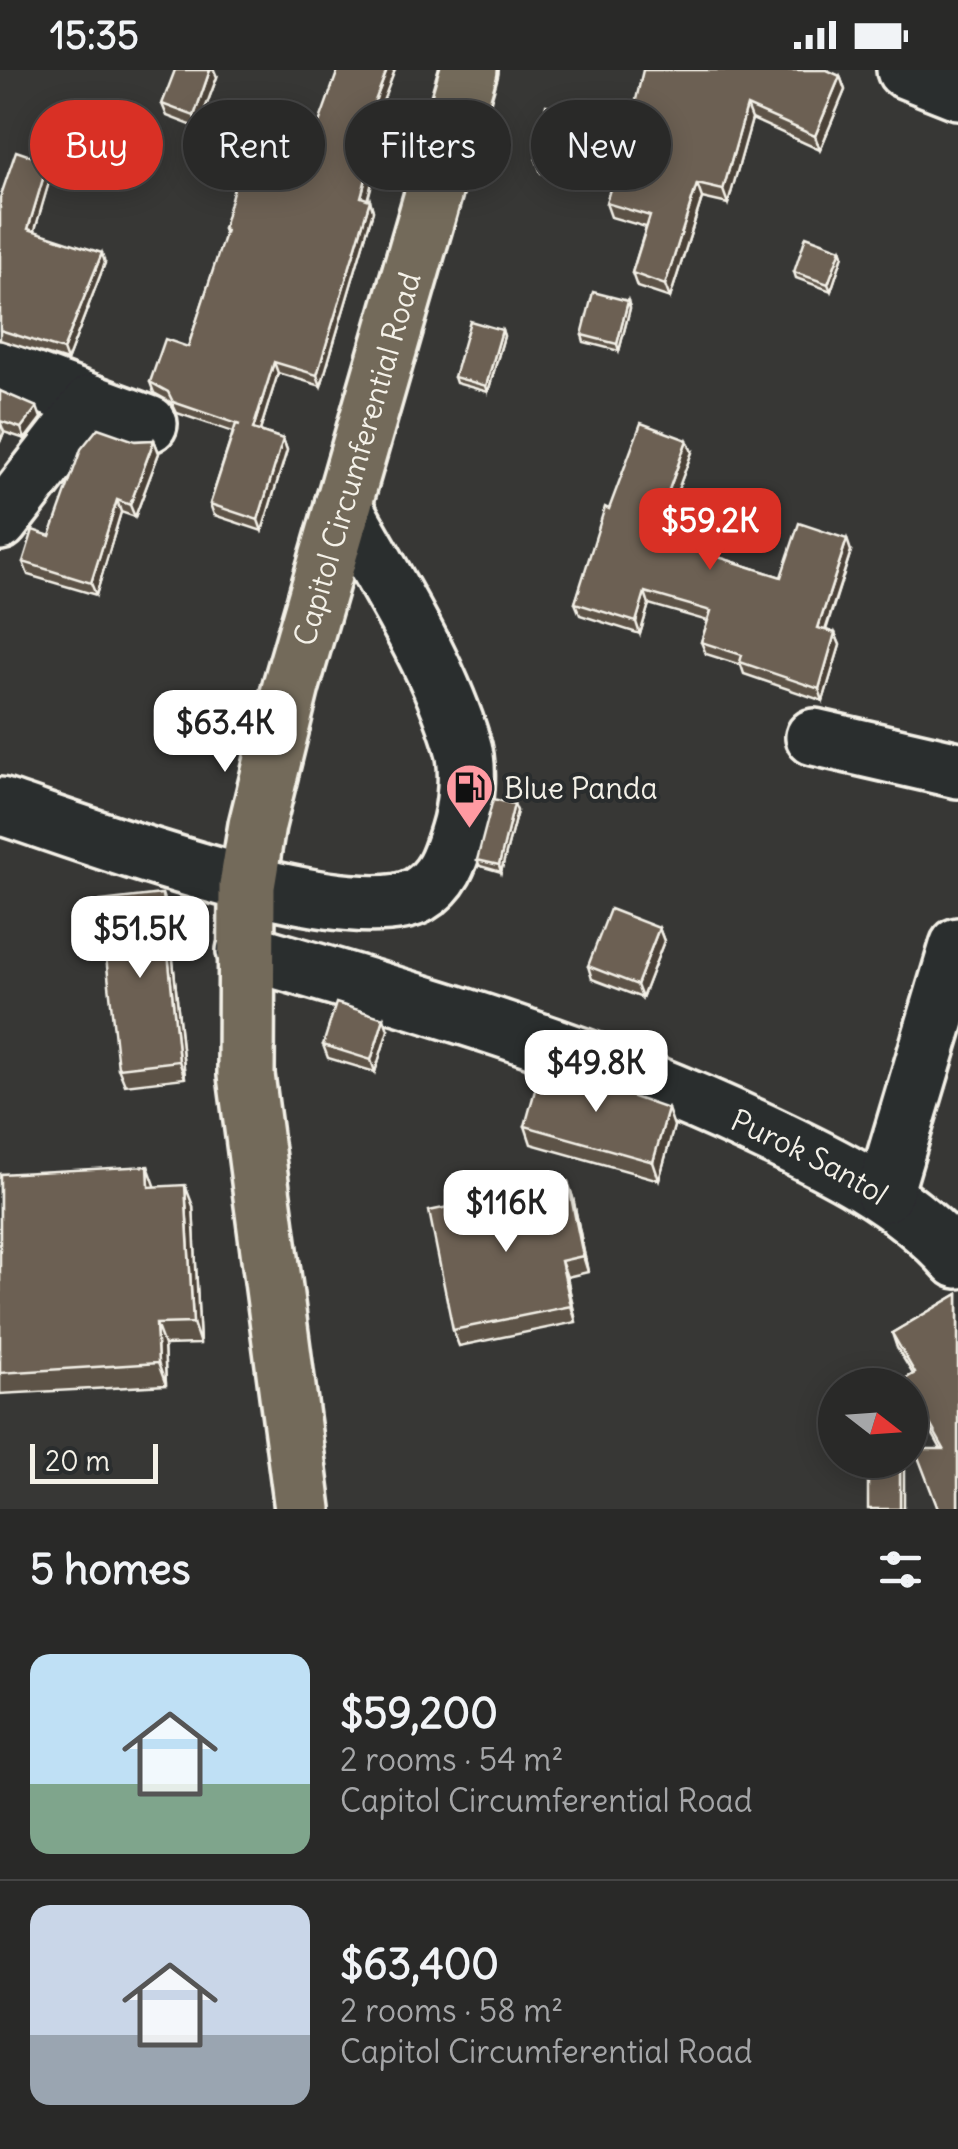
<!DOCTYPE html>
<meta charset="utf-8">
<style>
body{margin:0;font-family:Delius,sans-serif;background:#313130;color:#f1f3f6;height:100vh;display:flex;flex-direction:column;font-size:38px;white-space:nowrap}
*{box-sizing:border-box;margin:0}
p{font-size:32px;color:#a5a6a8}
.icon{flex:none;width:55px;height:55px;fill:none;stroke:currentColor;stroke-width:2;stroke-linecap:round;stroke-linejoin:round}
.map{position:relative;height:1439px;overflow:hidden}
.sheet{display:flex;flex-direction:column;background:#292928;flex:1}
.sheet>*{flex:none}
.guide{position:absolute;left:30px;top:30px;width:900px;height:90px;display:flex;gap:20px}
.needle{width:65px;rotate:107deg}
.tools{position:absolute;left:818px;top:1298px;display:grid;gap:20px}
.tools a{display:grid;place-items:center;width:110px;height:110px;border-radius:50%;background:#292928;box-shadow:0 5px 25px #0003,0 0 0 2px #454545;font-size:50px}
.scale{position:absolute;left:30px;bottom:25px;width:128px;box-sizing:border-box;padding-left:10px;border:5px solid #f4f1e8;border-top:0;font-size:28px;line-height:35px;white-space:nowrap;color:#f4f1e8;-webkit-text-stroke:8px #2a2d2e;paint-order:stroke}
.price{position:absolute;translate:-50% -85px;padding:0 22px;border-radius:20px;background:#fff;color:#222;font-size:32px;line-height:65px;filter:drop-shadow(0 2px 5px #0008)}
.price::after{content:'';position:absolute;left:50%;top:60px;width:30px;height:22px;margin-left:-15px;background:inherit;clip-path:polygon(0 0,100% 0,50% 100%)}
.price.active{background:#d93025;color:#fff}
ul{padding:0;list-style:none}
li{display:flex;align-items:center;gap:30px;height:250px;padding:0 30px}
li+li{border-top:2px solid #454545}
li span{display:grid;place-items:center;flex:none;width:280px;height:200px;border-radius:20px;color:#555}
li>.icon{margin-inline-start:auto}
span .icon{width:120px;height:120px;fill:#fffc;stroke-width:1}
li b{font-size:42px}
h2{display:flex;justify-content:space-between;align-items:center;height:120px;padding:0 30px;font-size:42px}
.tag{padding:0 35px;border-radius:45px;background:#292928;box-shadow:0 5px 25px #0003,0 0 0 2px #454545;font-size:35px;line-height:90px}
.tag.active{background:#d93025;color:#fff}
.status{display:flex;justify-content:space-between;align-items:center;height:70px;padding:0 50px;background:#292928;direction:ltr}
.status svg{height:28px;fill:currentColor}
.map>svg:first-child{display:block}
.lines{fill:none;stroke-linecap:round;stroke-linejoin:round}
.minor-casing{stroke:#f4f1e8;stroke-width:62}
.major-casing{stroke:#f4f1e8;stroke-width:62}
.minor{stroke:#2a2d2e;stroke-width:55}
.major{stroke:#736b5a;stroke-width:55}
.wall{fill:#5d5347;stroke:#f4f1e8;stroke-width:2.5}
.shaded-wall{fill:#4c4339;stroke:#f4f1e8;stroke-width:2.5}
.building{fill:#6c6052;stroke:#f4f1e8;stroke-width:2.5}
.labels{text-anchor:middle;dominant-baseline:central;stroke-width:8;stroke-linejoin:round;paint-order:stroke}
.street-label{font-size:30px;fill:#f4f1e8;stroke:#2a2d2e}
.poi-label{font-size:30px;fill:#f4f1e8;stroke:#2a2d2e;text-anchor:start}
</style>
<div class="status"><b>15:35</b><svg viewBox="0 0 49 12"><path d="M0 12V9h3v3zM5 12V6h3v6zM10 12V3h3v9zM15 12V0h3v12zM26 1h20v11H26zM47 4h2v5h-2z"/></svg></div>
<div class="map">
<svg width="958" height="1439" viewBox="0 0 958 1439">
<rect width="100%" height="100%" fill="#373735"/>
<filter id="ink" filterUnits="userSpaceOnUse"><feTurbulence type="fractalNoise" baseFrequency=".01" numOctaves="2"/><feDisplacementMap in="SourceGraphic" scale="20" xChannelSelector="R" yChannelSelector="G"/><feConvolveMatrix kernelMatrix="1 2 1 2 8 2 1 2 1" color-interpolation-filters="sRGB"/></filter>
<g filter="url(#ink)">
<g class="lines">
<defs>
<g id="minor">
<polyline points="905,0 958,21"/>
<polyline points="0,299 92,333"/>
<polyline points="0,452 92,333 149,354"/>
<polyline points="814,667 958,700"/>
<path d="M0,736C80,762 350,864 419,825C444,810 450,788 458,763C466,738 470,697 462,673C437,589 384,511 343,435"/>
<path id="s1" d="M245,881C419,931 591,981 755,1058C830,1093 902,1127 958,1190"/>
<polyline points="884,1124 958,876"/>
</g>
<g id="major">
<path id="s2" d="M303,1439L246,1005L247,816L257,755L291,616L469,0"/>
</g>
</defs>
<use href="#minor" class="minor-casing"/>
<use href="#major" class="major-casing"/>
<use href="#minor" class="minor"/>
<use href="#major" class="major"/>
</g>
<g class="wall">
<polygon points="840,6 845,20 820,80 752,49 728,134 702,128 670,228 637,217 632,203 646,157 611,147 606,133 611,117 541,103 536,89 631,51"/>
<polygon points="217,7 198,58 167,46 162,34"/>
<polygon points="318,56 366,77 378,90 368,129 370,130 373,141 321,316 278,303 260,361 283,369 287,380 262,461 214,445 210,434 233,362 177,343 172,333 154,323 150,312 188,277 225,165 223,159"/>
<polygon points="52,102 34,161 105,193 67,291 0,270 0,128"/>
<polygon points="841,179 843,185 831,221 796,208 794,202"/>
<polygon points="628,231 630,238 619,281 584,272 582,265"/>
<polygon points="502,260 504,266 488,322 456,313 454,307"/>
<polygon points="0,321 41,348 25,369 4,362 0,372"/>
<polygon points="154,370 159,383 135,447 121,442 96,525 28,505 23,492 50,466 135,371"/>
<polygon points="692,382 664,456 668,463 721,488 781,507 851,481 826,560 835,563 840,575 823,631 744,604 741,595 706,584 701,572 708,551 649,534 640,564 580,545 575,533 609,439"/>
<polygon points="514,734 517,741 501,802 480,796 477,790"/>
<polygon points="168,841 185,1008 125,1015 118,998"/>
<polygon points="659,858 664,871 642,928 592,909 588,896"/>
<polygon points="388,960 375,1002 328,988 323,975"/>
<polygon points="525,1056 674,1056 659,1110 531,1074"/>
<polygon points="0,1104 155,1117 193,1136 200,1274 164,1275 166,1315 0,1324"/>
<polygon points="568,1112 573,1128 588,1202 567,1207 576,1252 459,1276 453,1260"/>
<polygon points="958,1224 958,1439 941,1379 910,1323 910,1315 907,1315 905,1309 913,1304 897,1278 892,1263"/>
</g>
<g class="shaded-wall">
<polygon points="210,0 214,0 217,7 198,58 194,46"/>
<polygon points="387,0 395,0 362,86 358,75"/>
<polygon points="840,6 845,20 820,80 815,66"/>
<polygon points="747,36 752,49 728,134 723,120"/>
<polygon points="374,79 378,90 365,138 361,127"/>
<polygon points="48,92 52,102 32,170 28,159"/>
<polygon points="697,114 702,128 670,228 665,215"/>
<polygon points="370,130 373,141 321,316 317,305"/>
<polygon points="841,179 843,185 831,221 828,214"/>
<polygon points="102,183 105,193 67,291 63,280"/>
<polygon points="628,231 630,238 619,281 617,274"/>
<polygon points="502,260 504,266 488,322 486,316"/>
<polygon points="274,292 278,303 257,370 253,359"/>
<polygon points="37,337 41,348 25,369 21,358"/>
<polygon points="0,351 4,362 0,372"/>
<polygon points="283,369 287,380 262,461 258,450"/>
<polygon points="154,370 159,383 135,447 130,435"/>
<polygon points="687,370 692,382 661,465 657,453"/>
<polygon points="117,430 121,442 96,525 91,513"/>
<polygon points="847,469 851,481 822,570 818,558"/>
<polygon points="645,522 649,534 640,564 636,552"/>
<polygon points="835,563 840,575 823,631 819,619"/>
<polygon points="514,734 517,741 501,802 499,795"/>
<polygon points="162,824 168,841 185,1008 179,991"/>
<polygon points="659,858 664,871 642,928 637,915"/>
<polygon points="384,948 388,960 375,1002 371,990"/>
<polygon points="668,1039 674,1056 659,1110 653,1092"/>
<polygon points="148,1096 156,1118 149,1117"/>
<polygon points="568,1112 573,1128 588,1202 583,1186"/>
<polygon points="185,1115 193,1136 200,1274 193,1253"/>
<polygon points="561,1191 567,1207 576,1252 571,1236"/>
<polygon points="156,1254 164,1275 166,1315 158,1293"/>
<polygon points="900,1390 903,1390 904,1394 904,1439 900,1439"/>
</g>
<g class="building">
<polygon points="175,0 210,0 194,46 162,34"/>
<polygon points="338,0 387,0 358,75 374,79 361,127 370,130 317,305 274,292 253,359 283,369 258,450 210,434 236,354 240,355 173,332 168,322 150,312 165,269 188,277 226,160 223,159 256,34 318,56"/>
<polygon points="643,0 827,0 840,6 815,66 747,36 723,120 697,114 665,215 632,203 650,146 606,133 614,105 536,89 546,35 631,51"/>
<polygon points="16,81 48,92 28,159 102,183 63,280 0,260 0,128"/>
<polygon points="806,166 841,179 828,214 794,202"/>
<polygon points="593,222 628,231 617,274 582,265"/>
<polygon points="470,251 502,260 486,316 454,307"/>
<polygon points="0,321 37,337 21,358 0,351"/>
<polygon points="641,353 687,370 657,453 665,456 663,462 717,478 715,486 781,507 799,453 847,469 818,558 835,563 819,619 740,592 742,585 701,572 711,541 645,522 636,552 575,533 605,437 609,439"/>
<polygon points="98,358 135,371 154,370 130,435 117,430 91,513 23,492 33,460 50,466 81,379"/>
<polygon points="493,729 514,734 499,795 477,790"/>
<polygon points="162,824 179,991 118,998 100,831"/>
<polygon points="610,839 659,858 637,915 588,896"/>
<polygon points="336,933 384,948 371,990 323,975"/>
<polygon points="542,995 668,1039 653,1092 525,1056"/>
<polygon points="148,1096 149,1117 185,1115 193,1253 156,1254 158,1293 0,1303 0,1104"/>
<polygon points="568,1112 583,1186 561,1191 571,1236 453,1260 429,1141"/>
<polygon points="958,1224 958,1439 938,1439 915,1379 944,1379 910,1318 910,1315 908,1315 905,1309 915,1303 892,1263"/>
<rect x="868" y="1390" width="32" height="49"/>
</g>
</g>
<defs>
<symbol id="fuel-pin" viewBox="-11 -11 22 30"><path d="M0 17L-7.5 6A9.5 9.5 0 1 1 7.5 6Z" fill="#ff9aa2" stroke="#2a2d2e"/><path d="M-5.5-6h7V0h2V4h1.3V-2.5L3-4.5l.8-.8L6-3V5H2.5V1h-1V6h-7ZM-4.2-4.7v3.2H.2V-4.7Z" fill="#111"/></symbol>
</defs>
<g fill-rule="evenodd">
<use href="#fuel-pin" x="442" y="690" width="55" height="75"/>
</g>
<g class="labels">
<g class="street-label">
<text stroke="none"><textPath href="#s2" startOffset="1068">Capitol Circumferential Road</textPath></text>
<text stroke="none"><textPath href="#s1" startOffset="602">Purok Santol</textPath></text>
</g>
<g class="poi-label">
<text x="504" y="718">Blue Panda</text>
</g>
</g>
</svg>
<div class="tools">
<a><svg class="needle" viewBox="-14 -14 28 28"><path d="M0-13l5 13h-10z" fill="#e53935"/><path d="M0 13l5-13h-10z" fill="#a5a6a8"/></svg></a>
</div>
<div class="scale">20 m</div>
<b class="price active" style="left:710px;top:503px">$59.2K</b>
<b class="price" style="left:225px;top:705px">$63.4K</b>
<b class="price" style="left:140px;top:911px">$51.5K</b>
<b class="price" style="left:596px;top:1045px">$49.8K</b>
<b class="price" style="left:506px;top:1185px">$116K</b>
<div class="guide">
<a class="tag active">Buy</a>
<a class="tag">Rent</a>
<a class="tag">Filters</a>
<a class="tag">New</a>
</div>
</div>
<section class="sheet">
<h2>5 homes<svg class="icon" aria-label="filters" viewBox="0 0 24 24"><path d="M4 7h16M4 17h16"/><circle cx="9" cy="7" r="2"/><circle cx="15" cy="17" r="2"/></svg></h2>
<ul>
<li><span style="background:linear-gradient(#bfe0f5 65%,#7fa58c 0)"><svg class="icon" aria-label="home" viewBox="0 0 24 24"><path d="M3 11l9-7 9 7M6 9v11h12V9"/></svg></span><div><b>$59,200</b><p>2 rooms · 54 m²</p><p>Capitol Circumferential Road</p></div></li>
<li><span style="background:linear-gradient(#c9d6e8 65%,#9aa5b1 0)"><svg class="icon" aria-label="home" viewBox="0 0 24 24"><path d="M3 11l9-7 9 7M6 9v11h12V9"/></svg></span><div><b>$63,400</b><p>2 rooms · 58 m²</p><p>Capitol Circumferential Road</p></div></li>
</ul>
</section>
